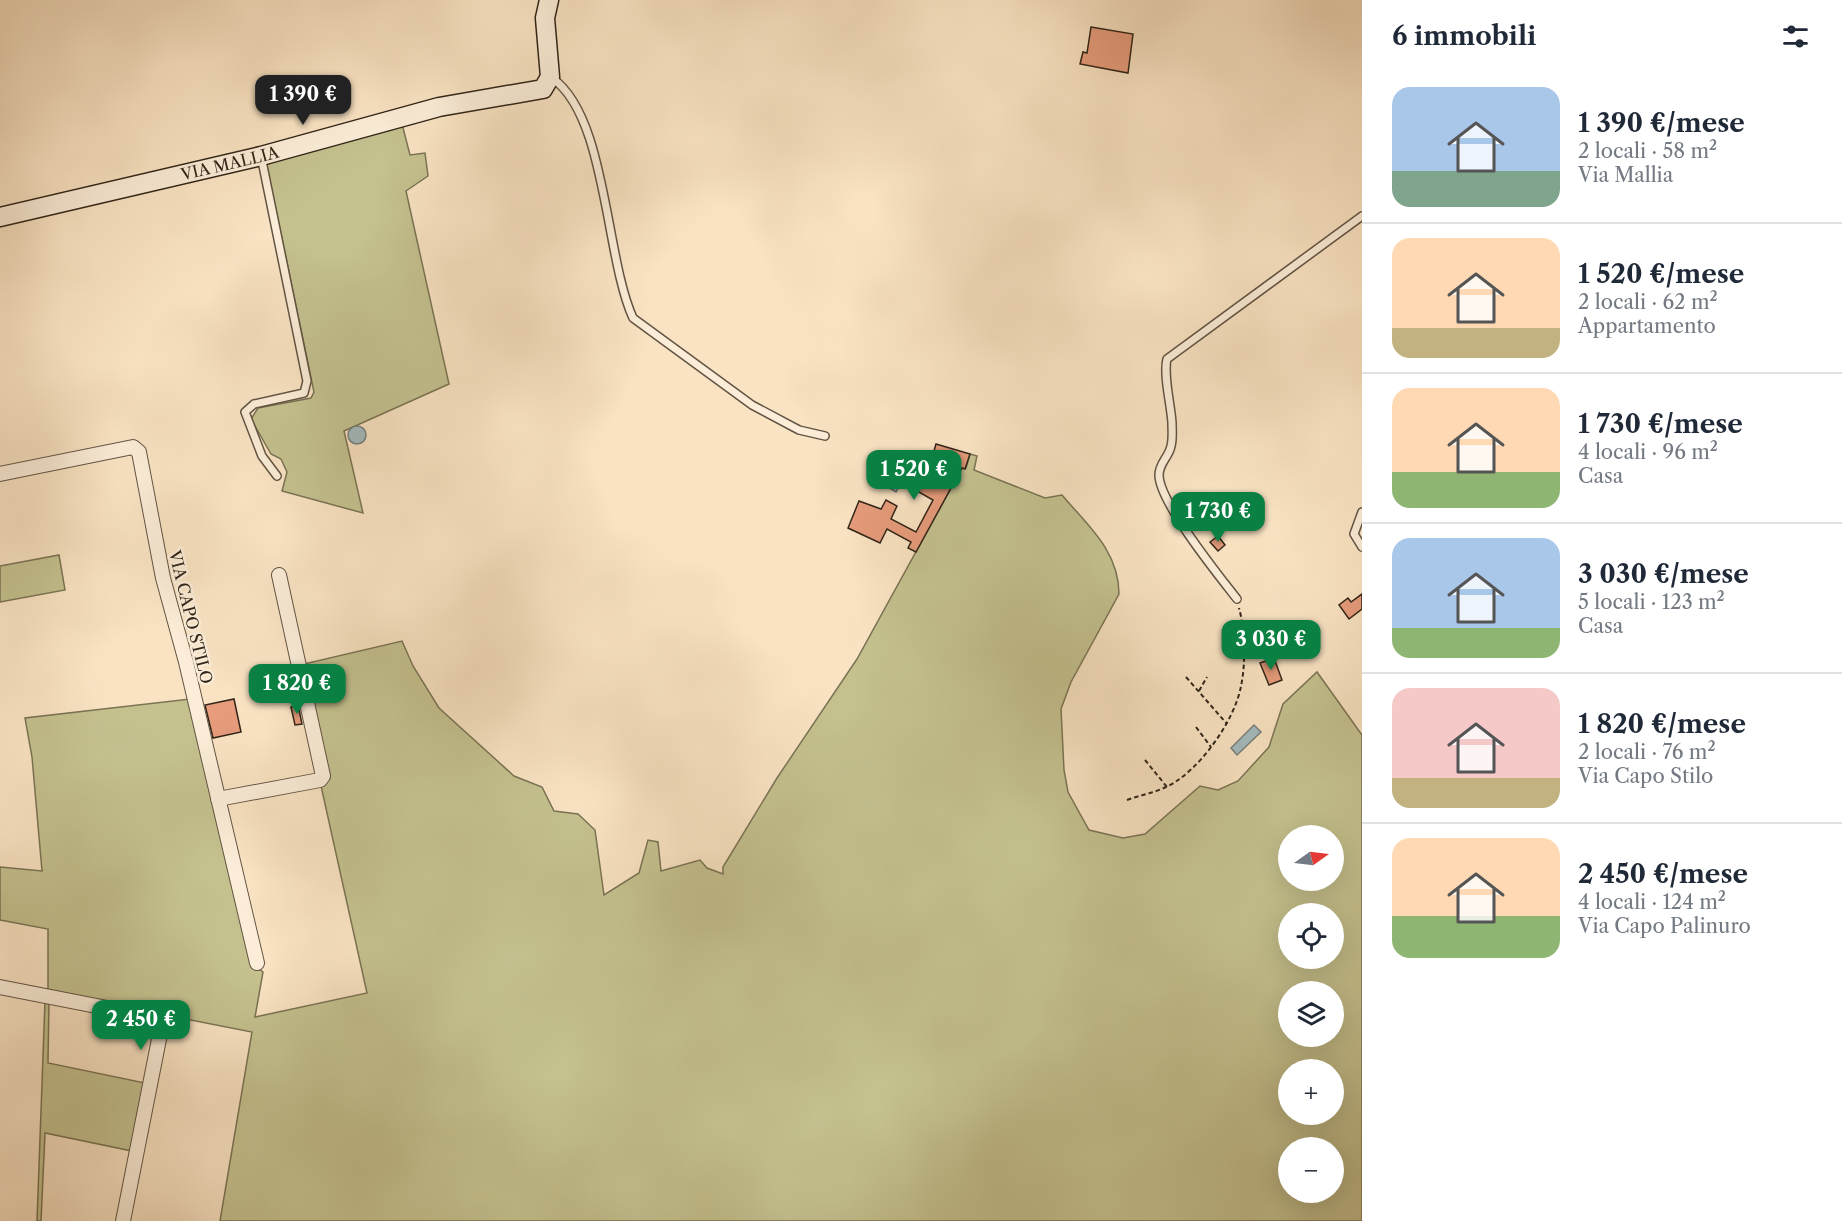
<!DOCTYPE html>
<html lang="it">
<meta charset="utf-8">
<style>
body{margin:0;font-family:"Libre Caslon Text",serif;background:#f6f6f7;color:#1f2937;height:100vh;display:flex;flex-direction:column;font-size:22px;white-space:nowrap}
*{box-sizing:border-box;margin:0}
p{font-size:20px;color:#747a83}
.icon{flex:none;width:33px;height:33px;fill:none;stroke:currentColor;stroke-width:2;stroke-linecap:round;stroke-linejoin:round}
.map{position:relative;flex:1;overflow:hidden}
.details{display:flex;flex-direction:column;background:#fff;width:480px}
.details>*{flex:none}
.needle{width:39px;rotate:76deg}
.buttons{position:absolute;left:1278px;top:825px;display:grid;gap:12px}
.buttons a{display:grid;place-items:center;width:66px;height:66px;border-radius:50%;background:#fff;box-shadow:0 6px 24px #0002;font-size:30px}
.price{position:absolute;translate:-50% -51px;padding:0 14px;border-radius:12px;background:#0b8043;color:#fff;font-size:20px;line-height:39px;filter:drop-shadow(0 2px 3px #0008)}
.price::after{content:'';position:absolute;left:50%;top:36px;width:18px;height:14px;margin-left:-9px;background:inherit;clip-path:polygon(0 0,100% 0,50% 100%)}
.price.selected{background:#222;color:#fff}
ul{padding:0;list-style:none}
li{display:flex;align-items:center;gap:18px;height:150px;padding:0 30px}
li+li{border-top:2px solid #e0e1e3}
li span{display:grid;place-items:center;flex:none;width:168px;height:120px;border-radius:18px;color:#555}
li>.icon{margin-inline-start:auto}
span .icon{width:72px;height:72px;fill:#fffc;stroke-width:1}
li b{font-size:26px}
h2{display:flex;justify-content:space-between;align-items:center;height:72px;padding:0 30px;font-size:26px}
main{display:flex;flex:1;min-height:0}
.map>svg:first-child{display:block}
.green{fill:#c4c18f;stroke:#7a7354;stroke-width:1.5;fill-rule:evenodd}
.water{fill:#a4bbbf;stroke:#767f7c;stroke-width:1.5}
.building{fill:#e79c7c;stroke:#302518;stroke-width:1.5}
.lines{fill:none;stroke-linecap:round;stroke-linejoin:round}
.lane-casing{stroke:#625443;stroke-width:10}
.street-casing{stroke:#625443;stroke-width:16}
.secondary-casing{stroke:#302518;stroke-width:21}
.path{stroke:#302518;stroke-width:2;stroke-dasharray:4.5 3;stroke-linecap:butt}
.lane{stroke:#fbedd8;stroke-width:7}
.street{stroke:#fbedd8;stroke-width:14}
.secondary{stroke:#fbedd8;stroke-width:18}
.labels{text-anchor:middle;dominant-baseline:central;stroke-width:5;stroke-linejoin:round;paint-order:stroke}
.street-label{font-size:16px;fill:#302518;stroke:#fbedd8}
</style>
<main>
<div class="map">
<svg width="1362" height="1221" viewBox="0 0 1362 1221">
<rect width="100%" height="100%" fill="#f9e3c3"/>
<filter id="stains"><feTurbulence type="fractalNoise" baseFrequency=".00333" numOctaves="4"/><feColorMatrix values="0 0 0 0 .2 0 0 0 0 .09 0 0 0 0 .02 0 0 0 .5 -.17"/></filter>
<radialGradient id="worn" r=".72"><stop offset=".6" stop-color="#630" stop-opacity="0"/><stop offset="1" stop-color="#630" stop-opacity=".3"/></radialGradient>
<g class="green">
<polygon points="402,124 410,155 425,153 428,176 406,191 449,384 344,431 363,513 282,491 287,472 281,459 271,454 251,419 258,408 311,398 314,392 266,162"/>
<path d="M970,454L977,456L974,470L1045,498L1062,495C1088,526 1119,551 1119,594L1071,682L1061,709L1064,770L1068,792L1089,830L1123,838L1145,834L1200,786L1218,790L1238,781L1269,747L1283,704L1317,672L1362,735V1221H220L252,1032L48,992V929L0,920V867L42,871L32,757L25,718L190,699L253,964L263,972L255,1017L367,993L321,786L330,776L304,664L402,641L413,666L439,708L514,776L542,787L554,811L578,814L595,830L604,895L639,873L648,840L658,842L661,871L700,860L707,868L723,874V867L777,778L857,659L962,468H966ZM1288,836H1334V880H1288ZM1288,914H1334V958H1288ZM1288,992H1334V1036H1288ZM1288,1070H1334V1114H1288ZM1288,1148H1334V1192H1288Z"/>
<polygon points="59,555 65,590 0,602 0,566"/>
<polygon points="45,1001 49,1002 48,1063 145,1083 132,1151 45,1133 41,1221 37,1221"/>
</g>
<g class="water">
<circle cx="357" cy="435" r="9"/>
<polygon points="883,463 905,476 896,492 874,479"/>
<polygon points="1254,725 1261,732 1237,755 1231,748"/>
</g>
<g class="building">
<polygon points="1091,27 1133,34 1128,73 1080,64 1083,52 1087,53"/>
<polygon points="936,444 970,454 965,469 962,468 916,552 908,548 911,542 887,529 880,543 848,528 859,501 881,509 886,500 897,506 891,519 916,532 933,500 917,491 924,478 926,479"/>
<polygon points="1218,536 1225,545 1218,551 1210,542"/>
<polygon points="1362,594 1362,609 1349,619 1339,605 1348,598 1351,602"/>
<polygon points="1274,658 1282,680 1269,685 1260,663"/>
<polygon points="234,699 241,732 213,738 205,705"/>
<polygon points="298,705 302,724 295,725 291,707"/>
</g>
<g class="lines">
<defs>
<g id="lane">
<path d="M552,78C607,116 605,257 633,318L752,405L799,430L825,436"/>
<polyline points="261,156 307,381 304,393 254,404 245,412 262,456 277,476"/>
<polyline points="1362,512 1354,534 1362,547"/>
<path d="M1237,599C1219,576 1159,502 1159,475C1159,463 1169,457 1171,446C1173,439 1172,430 1172,423C1171,405 1163,375 1167,359L1362,216"/>
</g>
<g id="street">
<polyline points="0,474 133,447 139,452 163,578 186,662 257,963"/>
<polyline points="218,799 320,780 323,776 279,575"/>
<polyline points="0,987 163,1019 123,1221"/>
</g>
<g id="secondary">
<path id="s1" d="M0,217L261,156L439,107L543,89L550,77L545,18L549,0"/>
</g>
</defs>
<use href="#lane" class="lane-casing"/>
<use href="#street" class="street-casing"/>
<use href="#secondary" class="secondary-casing"/>
<g class="path">
<polyline points="1186,677 1227,724"/>
<polyline points="1199,691 1207,677"/>
<polyline points="1196,727 1211,747"/>
<polyline points="1145,760 1167,787"/>
<path d="M1127,800C1140,795 1154,793 1166,787C1199,772 1235,720 1241,686C1246,663 1245,630 1239,608"/>
</g>
<use href="#lane" class="lane"/>
<use href="#street" class="street"/>
<use href="#secondary" class="secondary"/>
</g>
<g class="labels">
<g class="street-label">
<text stroke="none"><textPath href="#s1" startOffset="236">VIA MALLIA</textPath></text>
<text transform="translate(191 617) rotate(76)">VIA CAPO STILO</text>
</g>
</g>
<rect width="100%" height="100%" filter="url(#stains)"/>
<rect width="100%" height="100%" fill="url(#worn)"/>
</svg>
<div class="buttons">
<a><svg class="needle" viewBox="-14 -14 28 28"><path d="M0-13l5 13h-10z" fill="#e53935"/><path d="M0 13l5-13h-10z" fill="#747a83"/></svg></a>
<a><svg class="icon" aria-label="locate" viewBox="0 0 24 24"><circle cx="12" cy="12" r="6"/><path d="M12 2v4M12 18v4M2 12h4M18 12h4"/></svg></a>
<a><svg class="icon" aria-label="layers" viewBox="0 0 24 24"><path d="M12 4l9 5-9 5-9-5zM3 14l9 5 9-5"/></svg></a>
<a>+</a>
<a>−</a>
</div>
<b class="price selected" style="left:303px;top:126px">1 390 €</b>
<b class="price" style="left:914px;top:501px">1 520 €</b>
<b class="price" style="left:1218px;top:543px">1 730 €</b>
<b class="price" style="left:1271px;top:671px">3 030 €</b>
<b class="price" style="left:297px;top:715px">1 820 €</b>
<b class="price" style="left:141px;top:1051px">2 450 €</b>
</div>
<section class="details">
<h2>6 immobili<svg class="icon" aria-label="filters" viewBox="0 0 24 24"><path d="M4 7h16M4 17h16"/><circle cx="9" cy="7" r="2"/><circle cx="15" cy="17" r="2"/></svg></h2>
<ul>
<li><span style="background:linear-gradient(#a9c7e8 70%,#7fa58c 0)"><svg class="icon" aria-label="home" viewBox="0 0 24 24"><path d="M3 11l9-7 9 7M6 9v11h12V9"/></svg></span><div><b>1 390 €/mese</b><p>2 locali · 58 m²</p><p>Via Mallia</p></div></li>
<li><span style="background:linear-gradient(#ffd9b3 75%,#c2b280 0)"><svg class="icon" aria-label="home" viewBox="0 0 24 24"><path d="M3 11l9-7 9 7M6 9v11h12V9"/></svg></span><div><b>1 520 €/mese</b><p>2 locali · 62 m²</p><p>Appartamento</p></div></li>
<li><span style="background:linear-gradient(#ffd9b3 70%,#8fb573 0)"><svg class="icon" aria-label="home" viewBox="0 0 24 24"><path d="M3 11l9-7 9 7M6 9v11h12V9"/></svg></span><div><b>1 730 €/mese</b><p>4 locali · 96 m²</p><p>Casa</p></div></li>
<li><span style="background:linear-gradient(#a9c7e8 75%,#8fb573 0)"><svg class="icon" aria-label="home" viewBox="0 0 24 24"><path d="M3 11l9-7 9 7M6 9v11h12V9"/></svg></span><div><b>3 030 €/mese</b><p>5 locali · 123 m²</p><p>Casa</p></div></li>
<li><span style="background:linear-gradient(#f6c9c9 75%,#c2b280 0)"><svg class="icon" aria-label="home" viewBox="0 0 24 24"><path d="M3 11l9-7 9 7M6 9v11h12V9"/></svg></span><div><b>1 820 €/mese</b><p>2 locali · 76 m²</p><p>Via Capo Stilo</p></div></li>
<li><span style="background:linear-gradient(#ffd9b3 65%,#8fb573 0)"><svg class="icon" aria-label="home" viewBox="0 0 24 24"><path d="M3 11l9-7 9 7M6 9v11h12V9"/></svg></span><div><b>2 450 €/mese</b><p>4 locali · 124 m²</p><p>Via Capo Palinuro</p></div></li>
</ul>
</section>
</main>
